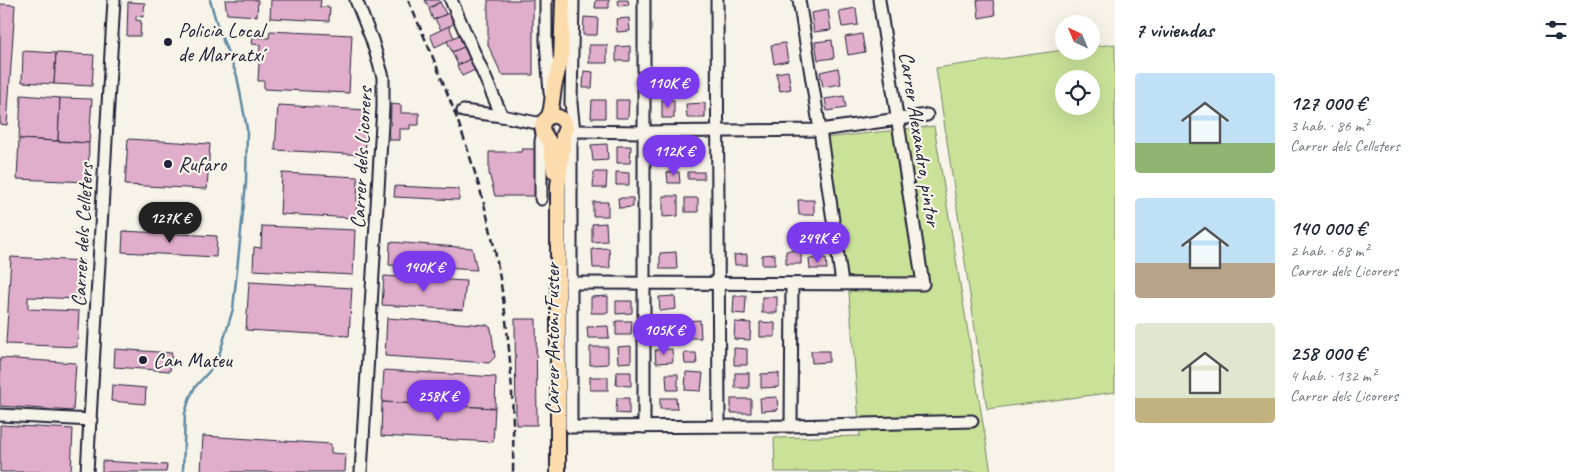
<!DOCTYPE html>
<html lang="es">
<meta charset="utf-8">
<style>
body{margin:0;font-family:Caveat,sans-serif;background:#f2f2f3;color:#1f2937;height:100vh;display:flex;flex-direction:column;font-size:19px;white-space:nowrap}
*{box-sizing:border-box;margin:0}
p{font-size:16px;color:#747a83}
.icon{flex:none;width:28px;height:28px;fill:none;stroke:currentColor;stroke-width:2;stroke-linecap:round;stroke-linejoin:round}
.map{position:relative;flex:1;overflow:hidden}
.panel{display:flex;flex-direction:column;background:#fff;width:475px}
.panel>*{flex:none}
.needle{width:32px;rotate:316deg}
.buttons{position:absolute;left:1055px;top:15px;display:grid;gap:10px}
.buttons a{display:grid;place-items:center;width:45px;height:45px;border-radius:50%;background:#fff;box-shadow:0 5px 20px #0002;font-size:25px}
.price{position:absolute;translate:-50% -42px;padding:0 11px;border-radius:18px;background:#7c3aed;color:#fff;font-size:16px;line-height:32px;filter:drop-shadow(0 1px 2px #0008)}
.price::after{content:'';position:absolute;left:50%;top:30px;width:15px;height:11px;margin-left:-8px;background:inherit;clip-path:polygon(0 0,100% 0,50% 100%)}
.price.selected{background:#222;color:#fff}
ul{padding:0;list-style:none}
li{display:flex;align-items:center;gap:15px;height:125px;padding:0 20px}
li span{display:grid;place-items:center;flex:none;width:140px;height:100px;border-radius:5px;color:#555}
li>.icon{margin-inline-start:auto}
span .icon{width:60px;height:60px;fill:#fffc;stroke-width:1}
li b{font-size:21px}
h2{display:flex;justify-content:space-between;align-items:center;height:60px;padding:0 20px;font-size:21px}
main{display:flex;flex:1;min-height:0}
.map>svg:first-child{display:block}
.green{fill:#c9e298;stroke:#76826a;fill-rule:evenodd}
.lines{fill:none;stroke-linecap:round;stroke-linejoin:round}
.stream{stroke:#5d89a2;stroke-width:2.5}
.building{fill:#e0adcb;stroke:#22223b}
.minor-casing{stroke:#22223b;stroke-width:15}
.major-casing{stroke:#22223b;stroke-width:18}
.minor{stroke:#f7f3e8;stroke-width:11}
.major{stroke:#fcdcac;stroke-width:14}
.rail{stroke:#22223b;stroke-width:2.5;stroke-dasharray:8 4;stroke-linecap:butt}
.poi-dot{fill:#22223b;stroke:#f7f3e8;stroke-width:2}
.labels{text-anchor:middle;dominant-baseline:central;stroke-width:4.5;stroke-linejoin:round;paint-order:stroke}
.poi-label{font-size:21px;fill:#22223b;stroke:#f7f3e8;text-anchor:start}
.street-label{font-size:21px;fill:#22223b;stroke:#f7f3e8}
</style>
<main>
<div class="map">
<svg width="1115" height="472" viewBox="0 0 1115 472">
<rect width="100%" height="100%" fill="#f7f3e8"/>
<filter id="ink" filterUnits="userSpaceOnUse"><feTurbulence type="fractalNoise" baseFrequency=".02" numOctaves="2"/><feDisplacementMap in="SourceGraphic" scale="10" xChannelSelector="R" yChannelSelector="G"/><feConvolveMatrix kernelMatrix="1 2 1 2 8 2 1 2 1" color-interpolation-filters="sRGB"/></filter>
<g filter="url(#ink)">
<g class="green">
<path d="M1115,44V392L987,409L936,68L1064,50L1091,51V47ZM1064,79H1091V106H1064Z"/>
<polygon points="934,126 991,472 775,472 774,438 860,436 849,293 825,138"/>
</g>
<g class="lines">
<polyline class="stream" points="183,472 185,413 190,397 195,387 214,366 220,352 233,309 246,183 247,129 237,76 218,28 210,0"/>
</g>
<g class="building">
<polygon points="225,0 258,0 257,16 227,14"/>
<polygon points="271,0 321,0 320,7 330,7 329,21 270,18"/>
<polygon points="425,0 439,0 440,2 429,8"/>
<polygon points="488,0 533,0 533,75 502,75 488,45"/>
<polygon points="596,0 609,0 609,8 595,8"/>
<polygon points="618,0 628,0 629,5 619,6"/>
<polygon points="977,0 993,0 995,15 979,18"/>
<polygon points="128,2 145,3 143,17 136,16 136,20 141,21 140,36 127,36"/>
<polygon points="440,2 446,14 433,20 429,9"/>
<polygon points="0,4 15,5 7,125 0,124"/>
<polygon points="856,8 858,25 842,27 839,11"/>
<polygon points="828,10 831,30 814,32 811,13"/>
<polygon points="449,13 454,24 441,30 435,19"/>
<polygon points="584,17 598,18 597,35 583,35"/>
<polygon points="629,18 630,31 617,32 616,19"/>
<polygon points="449,26 454,38 435,47 430,35"/>
<polygon points="270,31 352,35 349,93 264,89 264,81 258,81 260,45 252,44 253,37 269,38"/>
<polygon points="862,34 865,52 848,55 845,37"/>
<polygon points="459,35 464,47 452,52 447,41"/>
<polygon points="832,40 834,58 818,60 815,42"/>
<polygon points="785,43 788,61 774,64 771,45"/>
<rect x="589" y="45" width="18" height="18"/>
<polygon points="630,46 630,61 616,61 616,47"/>
<polygon points="464,47 470,59 458,65 452,52"/>
<polygon points="23,51 56,53 54,84 22,82"/>
<polygon points="56,53 94,55 92,86 54,84"/>
<polygon points="470,59 475,70 462,76 457,66"/>
<polygon points="838,68 841,84 823,87 820,72"/>
<polygon points="584,71 593,72 592,88 583,88"/>
<polygon points="788,71 791,89 780,91 776,73"/>
<polygon points="662,72 674,72 674,91 661,91"/>
<rect x="686" y="73" width="12" height="18"/>
<polygon points="21,95 60,98 58,141 19,139"/>
<polygon points="844,96 846,108 827,111 825,99"/>
<polygon points="60,98 92,99 89,143 58,141"/>
<polygon points="592,100 605,100 605,118 591,118"/>
<polygon points="616,100 629,100 628,118 616,118"/>
<rect x="662" y="100" width="12" height="18"/>
<polygon points="705,103 705,118 687,118 686,104"/>
<polygon points="391,104 401,105 401,113 419,113 419,125 410,125 410,129 400,129 400,140 390,140"/>
<polygon points="278,105 368,110 365,155 275,150"/>
<polygon points="19,139 89,143 88,182 17,179"/>
<polygon points="128,139 210,144 207,189 125,185"/>
<polygon points="607,144 608,160 593,161 591,145"/>
<polygon points="617,146 631,146 630,163 617,163"/>
<polygon points="522,149 537,149 536,196 495,196 489,173 489,152 521,152"/>
<polygon points="594,172 607,172 606,188 593,188"/>
<polygon points="616,172 629,173 629,185 616,185"/>
<polygon points="667,172 679,172 680,183 668,183"/>
<rect x="688" y="172" width="16" height="7"/>
<polygon points="282,173 358,177 356,218 280,214"/>
<polygon points="395,186 459,189 459,200 394,197"/>
<polygon points="663,196 678,196 678,216 663,217"/>
<polygon points="618,198 633,198 633,207 619,208"/>
<rect x="685" y="198" width="13" height="14"/>
<polygon points="798,200 814,200 814,215 799,215"/>
<rect x="593" y="202" width="15" height="14"/>
<polygon points="606,223 607,241 592,242 592,224"/>
<polygon points="262,226 355,230 353,275 253,270 254,247 261,248"/>
<polygon points="123,231 217,236 216,257 122,252"/>
<polygon points="390,242 472,248 477,270 389,265"/>
<polygon points="609,248 610,268 593,268 592,249"/>
<polygon points="801,250 801,264 786,264 786,251"/>
<polygon points="676,252 677,269 660,269 660,253"/>
<polygon points="747,254 747,265 735,265 734,255"/>
<polygon points="775,254 775,265 762,265 762,255"/>
<polygon points="11,257 83,261 81,299 28,297 28,309 79,311 77,347 6,344"/>
<polygon points="826,258 827,269 810,269 809,259"/>
<polygon points="384,276 466,281 463,310 382,305"/>
<polygon points="249,282 352,288 349,336 246,330"/>
<polygon points="608,296 608,313 591,313 591,297"/>
<polygon points="675,296 676,309 660,311 659,297"/>
<polygon points="734,296 746,296 745,314 733,313"/>
<rect x="762" y="297" width="15" height="16"/>
<polygon points="616,301 632,301 632,313 616,314"/>
<polygon points="387,318 487,325 491,328 495,357 489,363 385,356"/>
<polygon points="515,319 536,319 537,425 516,425"/>
<polygon points="700,320 701,338 685,338 684,321"/>
<polygon points="616,321 632,321 631,335 616,335"/>
<polygon points="658,322 673,322 672,334 658,335"/>
<polygon points="735,322 751,323 750,340 734,339"/>
<polygon points="760,322 775,323 775,337 760,337"/>
<polygon points="608,326 609,338 588,338 587,327"/>
<polygon points="631,346 631,362 618,363 617,347"/>
<polygon points="590,347 608,347 608,364 590,365"/>
<polygon points="734,348 747,349 747,365 734,365"/>
<polygon points="115,349 172,353 170,371 114,367"/>
<polygon points="672,349 673,362 656,363 655,350"/>
<polygon points="811,351 829,351 829,362 812,363"/>
<polygon points="684,353 696,353 697,364 685,364"/>
<polygon points="0,358 76,363 73,411 0,406"/>
<polygon points="384,370 496,377 495,408 382,402"/>
<polygon points="617,372 631,372 631,386 616,385"/>
<polygon points="686,372 703,373 701,391 685,390"/>
<rect x="735" y="373" width="14" height="15"/>
<polygon points="779,373 779,387 761,388 761,374"/>
<polygon points="666,374 678,374 678,390 667,390"/>
<rect x="590" y="377" width="18" height="13"/>
<polygon points="112,385 146,388 145,404 111,401"/>
<polygon points="777,397 778,410 761,411 760,398"/>
<polygon points="617,398 629,398 629,414 616,413"/>
<polygon points="660,398 676,398 677,409 660,409"/>
<rect x="731" y="399" width="20" height="14"/>
<polygon points="382,402 495,408 493,442 381,436"/>
<polygon points="0,425 73,429 71,472 0,472"/>
<polygon points="203,436 331,444 331,453 346,454 345,472 201,472"/>
<polygon points="102,461 167,465 166,472 102,472"/>
</g>
<g class="lines">
<defs>
<g id="minor">
<polyline points="356,0 372,40 383,77 383,107 361,472"/>
<polyline points="451,0 502,116"/>
<polyline points="546,0 546,41 550,93"/>
<polyline points="573,0 571,103 574,131 571,142 571,427 791,426 972,421"/>
<polyline points="717,0 719,426"/>
<polyline points="799,0 820,130 842,283"/>
<polyline points="463,111 502,116 542,124"/>
<polyline points="574,131 644,132 820,130 927,115"/>
<polyline points="541,199 541,141 543,132"/>
<polyline points="571,283 923,284 879,0"/>
<polyline points="0,415 91,420"/>
<polyline points="791,426 792,285"/>
<polyline points="644,427 644,0"/>
<polyline points="87,472 114,0"/>
</g>
<g id="major">
<polyline points="561,62 563,0"/>
<path d="M549,116C558,115 565,119 566,128L563,135V147L558,186V472"/>
<polyline points="554,171 550,143 543,132 542,126 544,121 549,116 551,109 554,87 562,54"/>
</g>
</defs>
<use href="#minor" class="minor-casing"/>
<use href="#major" class="major-casing"/>
<use href="#minor" class="minor"/>
<use href="#major" class="major"/>
<path class="rail" d="M408,0C433,56 457,113 475,173C505,268 515,372 513,472"/>
</g>
</g>
<g class="poi-dot">
<circle cx="168" cy="42" r="5"/>
<circle cx="168" cy="164" r="5"/>
<circle cx="143" cy="360" r="5"/>
</g>
<g class="labels">
<g class="poi-label">
<text x="178" y="30">Policia Local<tspan x="178" dy="24">de Marratxí</tspan></text>
<text x="178" y="164">Rufaro</text>
<text x="153" y="360">Can Mateu</text>
</g>
<g class="street-label">
<text transform="translate(920 139) rotate(81)">Carrer Alexandro, pintor</text>
<text transform="translate(361 158) rotate(-87)">Carrer dels Licorers</text>
<text transform="translate(82 235) rotate(-87)">Carrer dels Celleters</text>
<text transform="translate(552 339) rotate(-90)">Carrer Antoni Fuster</text>
</g>
</g>
</svg>
<div class="buttons">
<a><svg class="needle" viewBox="-14 -14 28 28"><path d="M0-13l5 13h-10z" fill="#e53935"/><path d="M0 13l5-13h-10z" fill="#747a83"/></svg></a>
<a><svg class="icon" aria-label="locate" viewBox="0 0 24 24"><circle cx="12" cy="12" r="6"/><path d="M12 2v4M12 18v4M2 12h4M18 12h4"/></svg></a>
</div>
<b class="price" style="left:668px;top:109px">110K €</b>
<b class="price" style="left:674px;top:177px">112K €</b>
<b class="price selected" style="left:170px;top:244px">127K €</b>
<b class="price" style="left:818px;top:264px">249K €</b>
<b class="price" style="left:424px;top:293px">140K €</b>
<b class="price" style="left:664px;top:356px">105K €</b>
<b class="price" style="left:438px;top:422px">258K €</b>
</div>
<section class="panel">
<h2>7 viviendas<svg class="icon" aria-label="filters" viewBox="0 0 24 24"><path d="M4 7h16M4 17h16"/><circle cx="9" cy="7" r="2"/><circle cx="15" cy="17" r="2"/></svg></h2>
<ul>
<li><span style="background:linear-gradient(#bfe0f5 70%,#8fb573 0)"><svg class="icon" aria-label="home" viewBox="0 0 24 24"><path d="M3 11l9-7 9 7M6 9v11h12V9"/></svg></span><div><b>127 000 €</b><p>3 hab. · 86 m²</p><p>Carrer dels Celleters</p></div></li>
<li><span style="background:linear-gradient(#bfe0f5 65%,#b9a48a 0)"><svg class="icon" aria-label="home" viewBox="0 0 24 24"><path d="M3 11l9-7 9 7M6 9v11h12V9"/></svg></span><div><b>140 000 €</b><p>2 hab. · 68 m²</p><p>Carrer dels Licorers</p></div></li>
<li><span style="background:linear-gradient(#dfe7d0 75%,#c2b280 0)"><svg class="icon" aria-label="home" viewBox="0 0 24 24"><path d="M3 11l9-7 9 7M6 9v11h12V9"/></svg></span><div><b>258 000 €</b><p>4 hab. · 132 m²</p><p>Carrer dels Licorers</p></div></li>
</ul>
</section>
</main>
